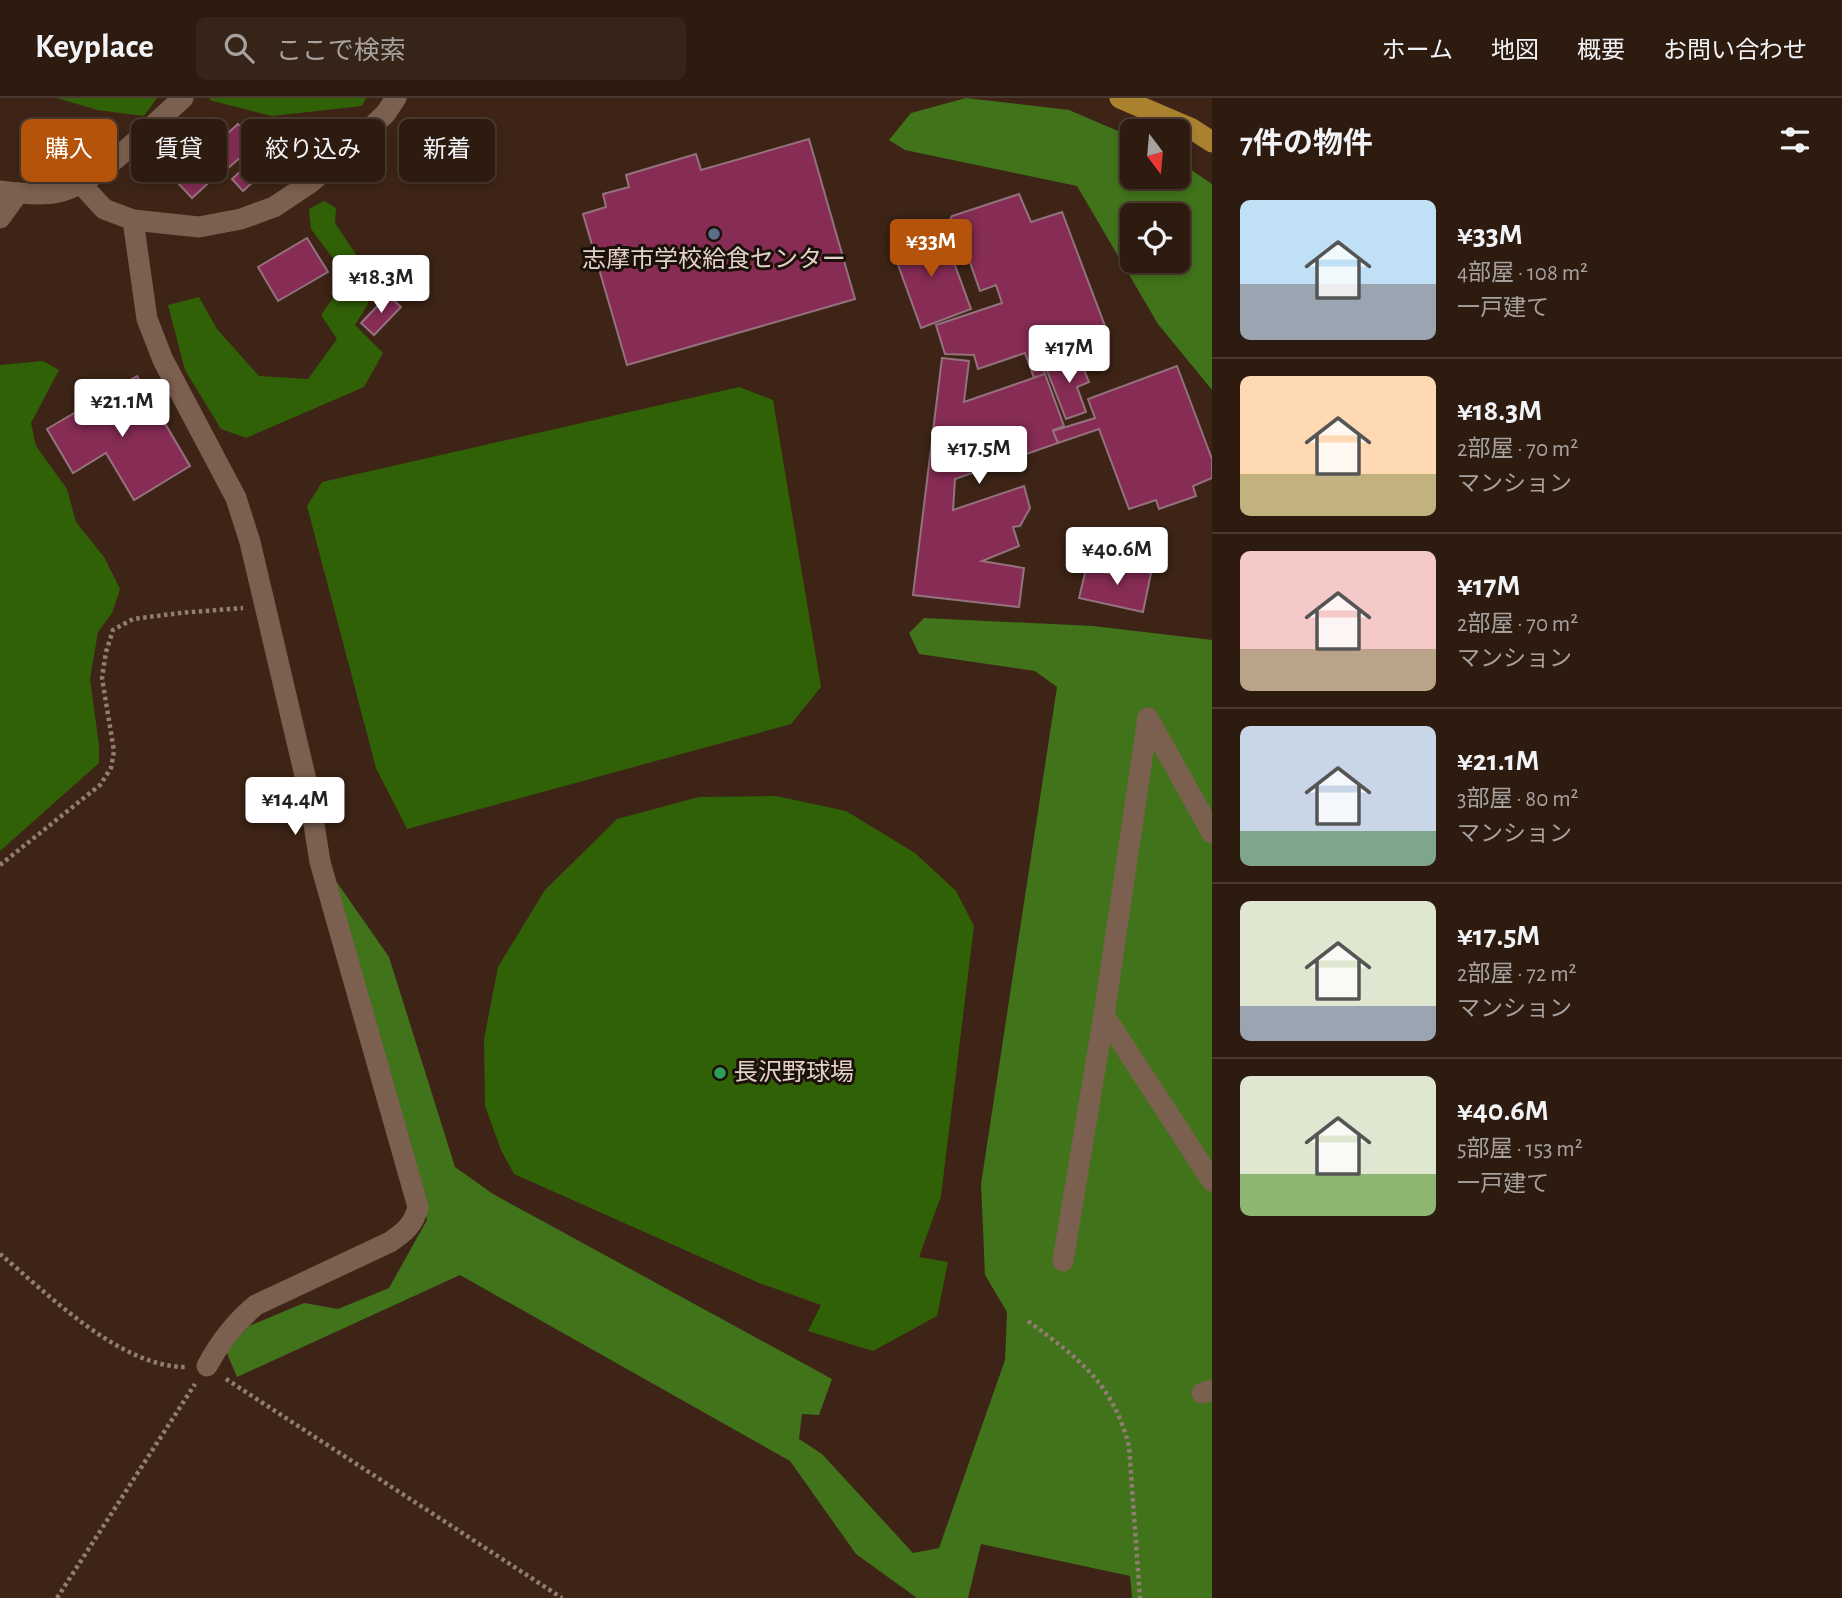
<!DOCTYPE html>
<html lang="ja">
<meta charset="utf-8">
<style>
body{margin:0;font-family:"Alegreya Sans","Noto Sans JP",sans-serif;background:#362419;color:#f1f3f6;height:100vh;display:flex;flex-direction:column;font-size:26px;white-space:nowrap}
*{box-sizing:border-box;margin:0}
p{font-size:23px;color:#a7a19f}
.icon{flex:none;width:38px;height:38px;fill:none;stroke:currentColor;stroke-width:2;stroke-linecap:round;stroke-linejoin:round}
.map{position:relative;flex:1;overflow:hidden}
.sheet{display:flex;flex-direction:column;background:#2e1b10;width:630px}
.sheet>*{flex:none}
.guide{position:absolute;left:21px;top:21px;width:665px;height:63px;display:flex;gap:14px}
.needle{width:46px;rotate:164deg}
.tools{position:absolute;left:1120px;top:21px;display:grid;gap:14px}
.tools a{display:grid;place-items:center;width:70px;height:70px;border-radius:10px;background:#2e1b10;box-shadow:0 4px 10px #0003,0 0 0 2px #493930;font-size:35px}
.price{position:absolute;translate:-50% -60px;padding:0 16px;border-radius:7px;background:#fff;color:#222;font-size:23px;line-height:46px;filter:drop-shadow(0 2px 4px #0008)}
.price::after{content:'';position:absolute;left:50%;top:42px;width:21px;height:16px;margin-left:-10px;background:inherit;clip-path:polygon(0 0,100% 0,50% 100%)}
.price.on{background:#b45309;color:#fff}
ul{padding:0;list-style:none}
li{display:flex;align-items:center;gap:21px;height:175px;padding:0 28px}
li+li{border-top:2px solid #493930}
li span{display:grid;place-items:center;flex:none;width:196px;height:140px;border-radius:10px;color:#555}
li>.icon{margin-inline-start:auto}
span .icon{width:84px;height:84px;fill:#fffc;stroke-width:1}
li b{font-size:30px}
h2{display:flex;justify-content:space-between;align-items:center;height:84px;padding:0 28px;font-size:30px}
.tag{padding:0 24px;border-radius:10px;background:#2e1b10;box-shadow:0 4px 10px #0003,0 0 0 2px #493930;font-size:24px;line-height:63px}
.tag.on{background:#b45309;color:#fff}
header{display:flex;align-items:center;gap:42px;box-sizing:border-box;height:98px;padding:0 35px;background:#2e1b10;border-bottom:2px solid #493930}
header strong{font-size:33px}
nav{display:flex;gap:38px;margin-inline-start:auto;font-size:24px}
.search{width:490px;height:63px;background:#362419;display:flex;align-items:center;gap:18px;box-sizing:border-box;padding:0 24px;border-radius:10px;color:#a7a19f;font-size:26px}
main{display:flex;flex:1;min-height:0}
.map>svg:first-child{display:block}
.green{fill:#316106}
.forest{fill:#41731b;fill-rule:evenodd}
.building{fill:#862c55;stroke:#94727d;stroke-width:2}
.lines{fill:none;stroke-linecap:round;stroke-linejoin:round}
.path{stroke:#927d72;stroke-width:4.5;stroke-dasharray:3.5 3.5;stroke-linecap:butt}
.minor{stroke:#7c604f;stroke-width:21}
.highway{stroke:#aa812f;stroke-width:21}
.service-dot{fill:#5c6f8a;stroke:#1c110a;stroke-width:2.5}
.leisure-dot{fill:#2e9e5b;stroke:#1c110a;stroke-width:2.5}
.labels{text-anchor:middle;dominant-baseline:central;stroke-width:6;stroke-linejoin:round;paint-order:stroke}
.poi-label{font-size:24px;fill:#e2d1c8;stroke:#1c110a}
</style>
<header>
<strong>Keyplace</strong>
<div class="search"><svg class="icon" aria-label="search" viewBox="0 0 24 24"><circle cx="10" cy="10" r="6"/><path d="M15 15l6 6"/></svg>ここで検索</div>
<nav><a>ホーム</a><a>地図</a><a>概要</a><a>お問い合わせ</a></nav>
</header>
<main>
<div class="map">
<svg width="1212" height="1500" viewBox="0 0 1212 1500">
<rect width="100%" height="100%" fill="#3d2416"/>
<g class="green">
<polygon points="57,0 157,0 144,18 97,12"/>
<polygon points="211,0 366,0 362,8 272,18 209,2"/>
<polygon points="324,103 336,110 335,125 357,158 368,206 355,227 383,255 364,289 246,340 221,331 185,272 168,207 199,199 217,231 259,278 308,281 337,241 321,217 340,190 335,163 311,131 309,111"/>
<polygon points="43,263 59,272 31,325 36,348 67,391 76,424 104,459 120,491 112,515 98,534 90,581 99,647 99,665 0,753 0,267"/>
<polygon points="739,289 773,302 821,589 791,626 407,731 376,670 307,408 322,384"/>
<polygon points="776,698 846,713 915,755 956,793 974,828 941,1098 919,1159 948,1164 937,1218 873,1253 808,1233 821,1207 759,1185 514,1076 501,1052 485,1008 484,941 498,869 545,792 617,721 699,699"/>
</g>
<g class="forest">
<path d="M966,0L1069,12L1132,39V79H1178V63L1212,86V292L1158,226L1077,88L905,52L889,42L911,15ZM1132,117H1178V163H1132Z"/>
<polygon points="924,520 1093,528 1212,542 1212,1500 1132,1500 1130,1478 981,1446 968,1500 917,1500 856,1456 790,1363 460,1177 237,1279 226,1253 249,1228 304,1205 338,1211 389,1190 427,1122 336,783 389,859 455,1069 493,1096 832,1281 819,1317 802,1316 799,1341 822,1356 913,1455 939,1450 1005,1262 1007,1214 985,1177 981,1086 1057,589 1035,573 919,556 909,535"/>
</g>
<g class="building">
<polygon points="238,26 257,45 227,71 210,51"/>
<polygon points="809,41 855,201 627,267 583,116 606,109 603,96 629,89 626,77 696,56 701,72"/>
<polygon points="255,60 266,72 243,93 232,81"/>
<polygon points="202,63 216,78 192,100 178,85"/>
<polygon points="1019,96 1031,124 1062,114 1108,236 1042,266 1045,276 1034,280 1025,255 978,271 974,257 945,256 936,227 1002,205 996,187 980,193 966,153 956,156 947,128 952,118"/>
<polygon points="942,132 971,211 921,230 892,150"/>
<polygon points="307,140 328,174 278,203 258,169"/>
<polygon points="388,197 401,209 374,237 361,225"/>
<polygon points="1078,257 1089,284 1077,289 1086,314 1066,321 1046,270"/>
<polygon points="942,260 969,263 964,304 1045,276 1064,328 1053,332 1058,345 955,381 953,412 1024,388 1030,410 1020,428 1013,429 1019,448 982,463 1024,470 1019,509 913,497"/>
<polygon points="1177,268 1212,361 1212,380 1193,388 1196,398 1159,411 1156,402 1129,411 1099,331 1058,345 1053,333 1095,320 1088,301"/>
<polygon points="137,278 190,368 134,402 106,355 73,375 47,331"/>
<polygon points="1110,465 1151,475 1143,514 1079,500 1086,471 1108,475"/>
</g>
<g class="lines">
<g class="path">
<polyline points="0,767 100,687 111,670 114,653 102,580 106,554 113,532 133,521 180,515 243,510"/>
<path d="M0,1156C48,1196 120,1269 185,1269"/>
<path d="M1028,1223C1079,1261 1112,1284 1129,1348L1140,1500"/>
<polyline points="226,1281 562,1500"/>
<polyline points="57,1500 195,1286"/>
</g>
<g class="minor">
<polyline points="81,86 104,111 133,122 199,129 241,121 274,109 310,85 340,60 386,15 396,0"/>
<path d="M0,93C18,95 41,98 59,94C98,85 152,27 183,0"/>
<polyline points="0,120 18,95"/>
<path d="M133,122L147,221L163,262L236,400L250,444L309,695L320,764L418,1109C414,1126 405,1134 390,1144L256,1207C234,1225 220,1244 207,1268"/>
<polyline points="1148,620 1104,917 1212,1083"/>
<polyline points="1148,620 1212,735"/>
<polyline points="1063,1163 1104,917"/>
<polyline points="1202,1295 1212,1292"/>
</g>
<polyline class="highway" points="1120,0 1192,31 1212,44"/>
</g>
<circle class="service-dot" cx="714" cy="136" r="7"/>
<circle class="leisure-dot" cx="720" cy="975" r="7"/>
<g class="labels">
<g class="poi-label">
<text x="714" y="162">志摩市学校給食センター</text>
<text x="734" y="975" text-anchor="start">長沢野球場</text>
</g>
</g>
</svg>
<div class="tools">
<a><svg class="needle" viewBox="-14 -14 28 28"><path d="M0-13l5 13h-10z" fill="#e53935"/><path d="M0 13l5-13h-10z" fill="#a7a19f"/></svg></a>
<a><svg class="icon" aria-label="locate" viewBox="0 0 24 24"><circle cx="12" cy="12" r="6"/><path d="M12 2v4M12 18v4M2 12h4M18 12h4"/></svg></a>
</div>
<b class="price on" style="left:931px;top:181px">¥33M</b>
<b class="price" style="left:381px;top:217px">¥18.3M</b>
<b class="price" style="left:1069px;top:287px">¥17M</b>
<b class="price" style="left:122px;top:341px">¥21.1M</b>
<b class="price" style="left:979px;top:388px">¥17.5M</b>
<b class="price" style="left:1117px;top:489px">¥40.6M</b>
<b class="price" style="left:295px;top:739px">¥14.4M</b>
<div class="guide">
<a class="tag on">購入</a>
<a class="tag">賃貸</a>
<a class="tag">絞り込み</a>
<a class="tag">新着</a>
</div>
</div>
<section class="sheet">
<h2>7件の物件<svg class="icon" aria-label="filters" viewBox="0 0 24 24"><path d="M4 7h16M4 17h16"/><circle cx="9" cy="7" r="2"/><circle cx="15" cy="17" r="2"/></svg></h2>
<ul>
<li><span style="background:linear-gradient(#bfe0f5 60%,#9aa5b1 0)"><svg class="icon" aria-label="home" viewBox="0 0 24 24"><path d="M3 11l9-7 9 7M6 9v11h12V9"/></svg></span><div><b>¥33M</b><p>4部屋 · 108 m²</p><p>一戸建て</p></div></li>
<li><span style="background:linear-gradient(#ffd9b3 70%,#c2b280 0)"><svg class="icon" aria-label="home" viewBox="0 0 24 24"><path d="M3 11l9-7 9 7M6 9v11h12V9"/></svg></span><div><b>¥18.3M</b><p>2部屋 · 70 m²</p><p>マンション</p></div></li>
<li><span style="background:linear-gradient(#f6c9c9 70%,#b9a48a 0)"><svg class="icon" aria-label="home" viewBox="0 0 24 24"><path d="M3 11l9-7 9 7M6 9v11h12V9"/></svg></span><div><b>¥17M</b><p>2部屋 · 70 m²</p><p>マンション</p></div></li>
<li><span style="background:linear-gradient(#c9d6e8 75%,#7fa58c 0)"><svg class="icon" aria-label="home" viewBox="0 0 24 24"><path d="M3 11l9-7 9 7M6 9v11h12V9"/></svg></span><div><b>¥21.1M</b><p>3部屋 · 80 m²</p><p>マンション</p></div></li>
<li><span style="background:linear-gradient(#dfe7d0 75%,#9aa5b1 0)"><svg class="icon" aria-label="home" viewBox="0 0 24 24"><path d="M3 11l9-7 9 7M6 9v11h12V9"/></svg></span><div><b>¥17.5M</b><p>2部屋 · 72 m²</p><p>マンション</p></div></li>
<li><span style="background:linear-gradient(#dfe7d0 70%,#8fb573 0)"><svg class="icon" aria-label="home" viewBox="0 0 24 24"><path d="M3 11l9-7 9 7M6 9v11h12V9"/></svg></span><div><b>¥40.6M</b><p>5部屋 · 153 m²</p><p>一戸建て</p></div></li>
</ul>
</section>
</main>
